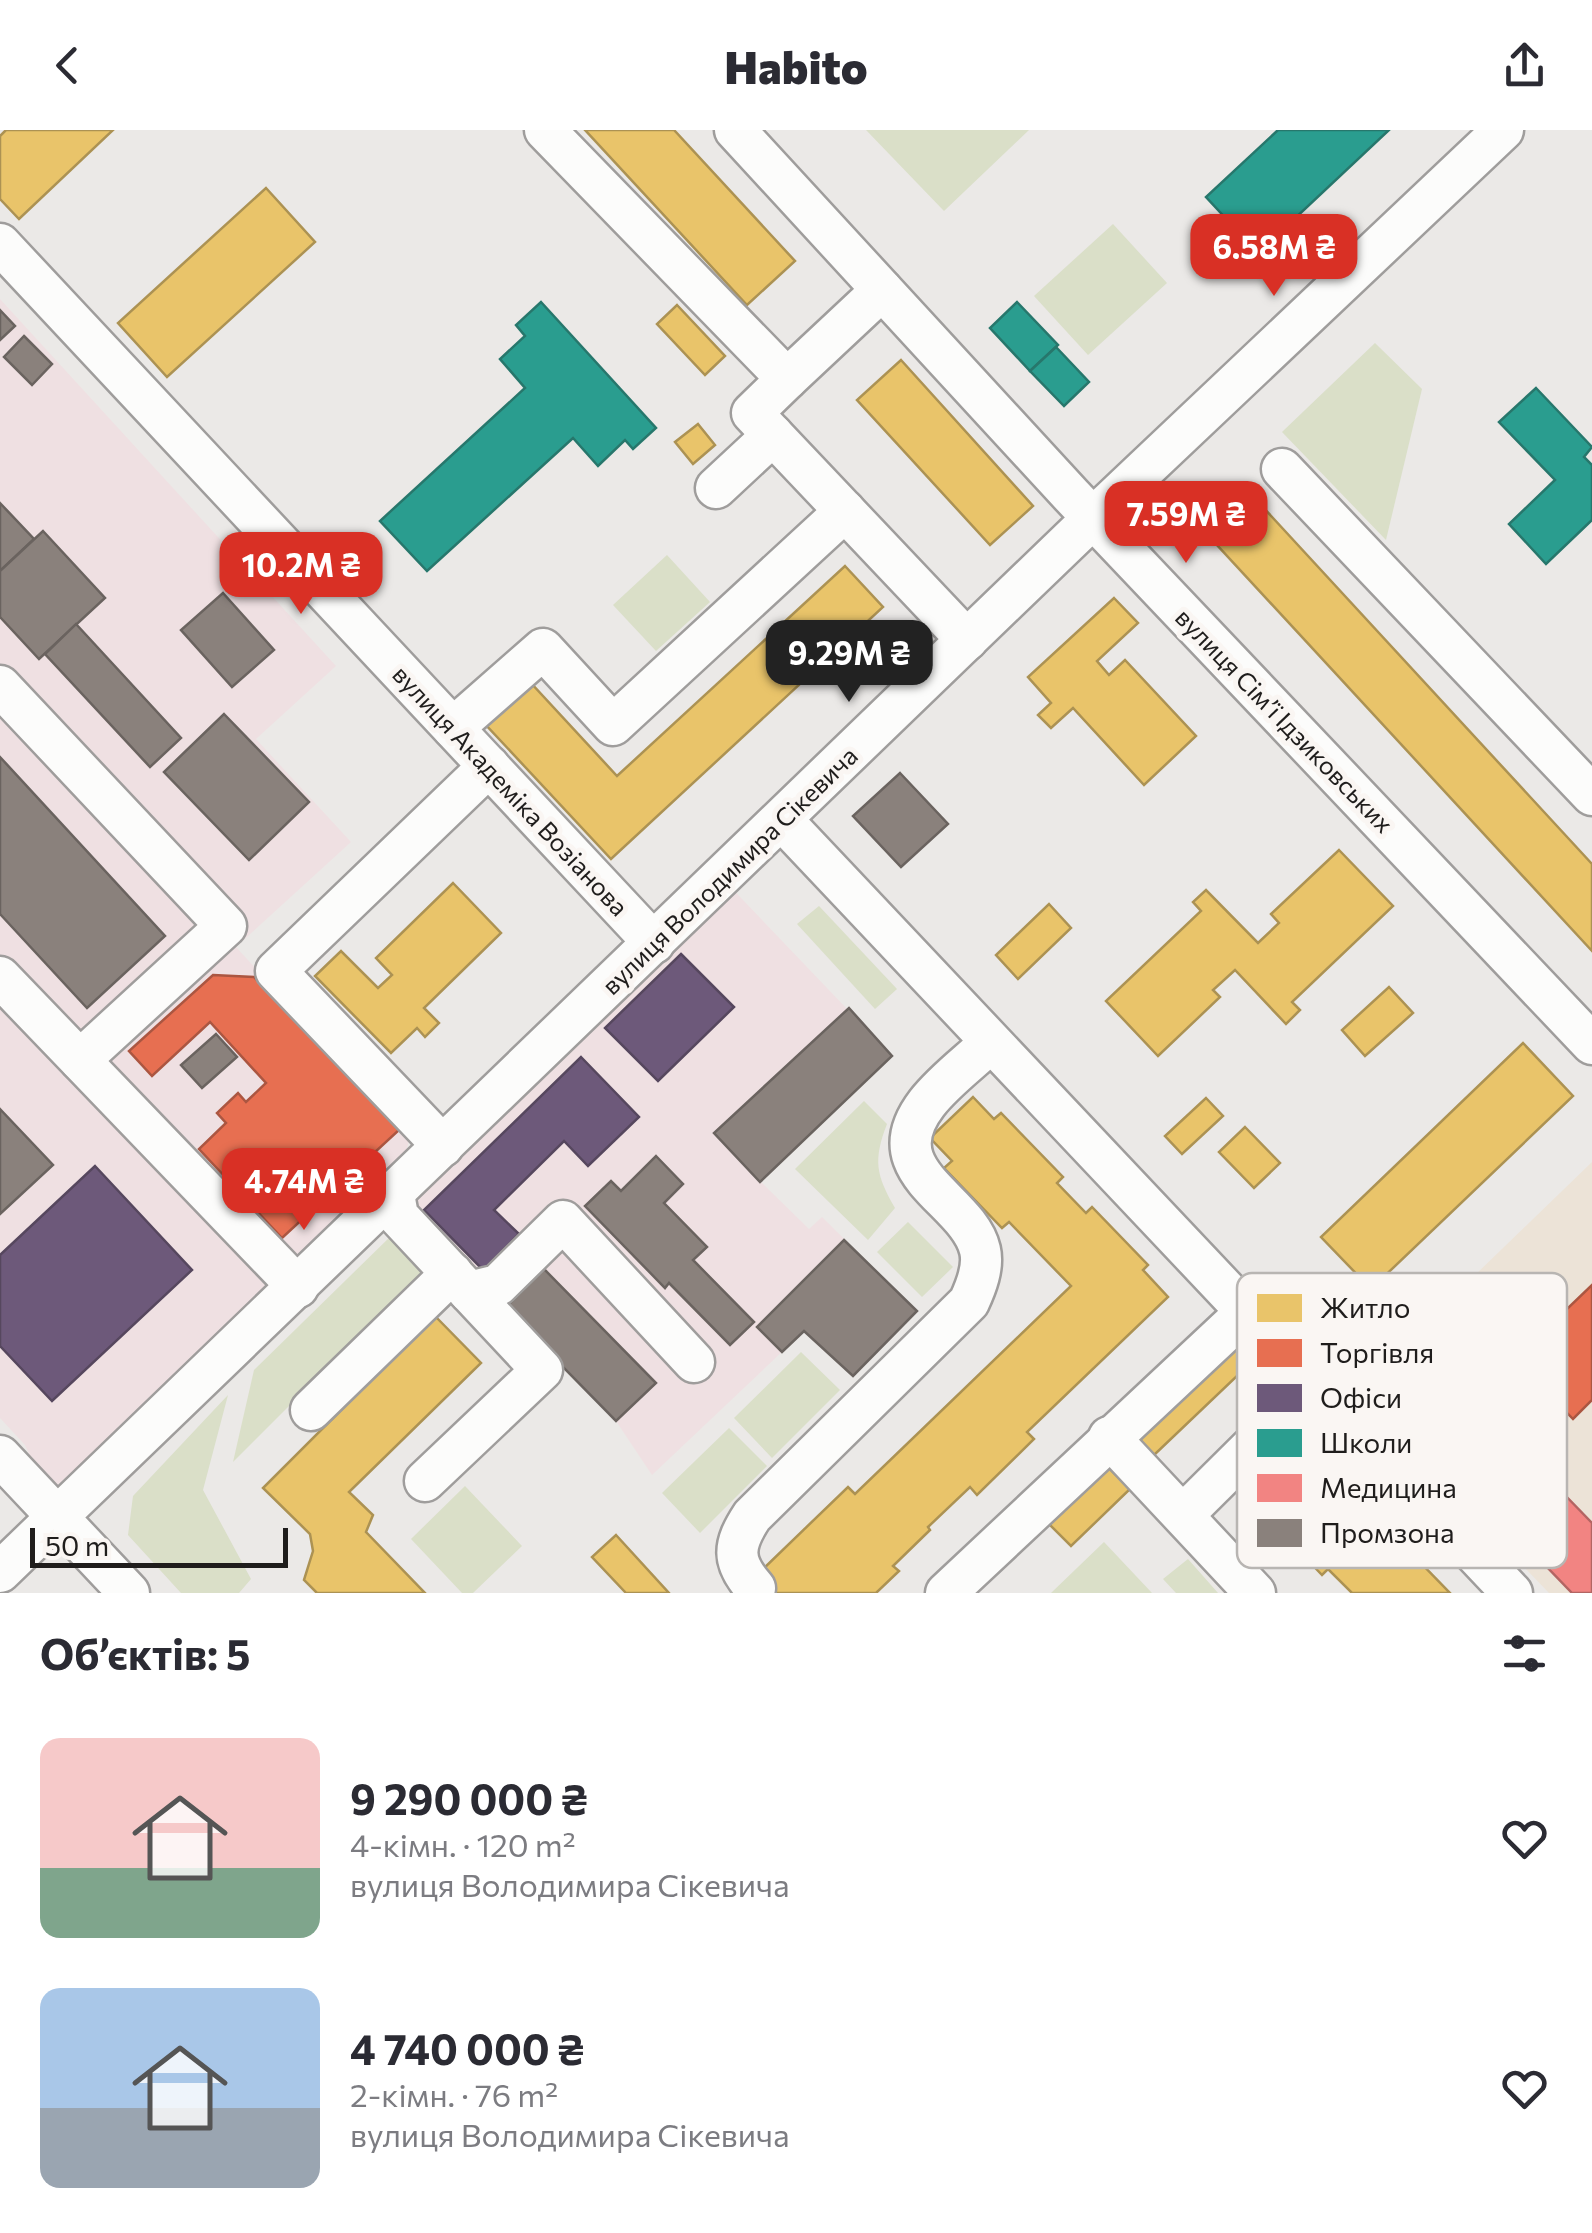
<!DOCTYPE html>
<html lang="uk">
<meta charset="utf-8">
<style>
body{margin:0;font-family:Commissioner,sans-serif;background:#f7f7f7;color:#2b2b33;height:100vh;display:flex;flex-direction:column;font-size:38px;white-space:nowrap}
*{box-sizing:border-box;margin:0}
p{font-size:32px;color:#7c7c81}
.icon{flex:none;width:55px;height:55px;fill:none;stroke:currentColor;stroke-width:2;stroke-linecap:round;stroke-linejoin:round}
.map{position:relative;height:1463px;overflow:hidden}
.panel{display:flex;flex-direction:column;background:#fff;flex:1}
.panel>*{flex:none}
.scale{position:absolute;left:30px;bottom:25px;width:258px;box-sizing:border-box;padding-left:10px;border:5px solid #1f1d1c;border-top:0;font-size:28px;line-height:35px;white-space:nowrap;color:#1f1d1c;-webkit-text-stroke:8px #faf6f3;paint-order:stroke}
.price{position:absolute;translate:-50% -85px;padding:0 22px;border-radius:20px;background:#d93025;color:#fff;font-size:32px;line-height:65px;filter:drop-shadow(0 2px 5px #0008)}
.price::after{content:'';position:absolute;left:50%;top:60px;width:30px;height:22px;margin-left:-15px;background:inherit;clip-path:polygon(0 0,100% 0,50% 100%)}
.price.current{background:#222;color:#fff}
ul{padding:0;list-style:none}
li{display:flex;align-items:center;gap:30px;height:250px;padding:0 40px}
li span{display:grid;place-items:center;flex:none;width:280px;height:200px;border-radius:20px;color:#555}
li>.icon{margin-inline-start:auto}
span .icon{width:120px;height:120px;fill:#fffc;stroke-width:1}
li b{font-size:42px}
h2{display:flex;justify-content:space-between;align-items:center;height:120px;padding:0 40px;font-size:42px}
header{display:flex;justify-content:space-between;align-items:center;height:130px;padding:0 40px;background:#fff;font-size:45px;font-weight:800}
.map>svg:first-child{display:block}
.industrial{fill:#efe0e2}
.medical{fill:#ece3d7}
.green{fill:#dadfc8}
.homes{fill:#e9c46a;stroke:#ac9253;stroke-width:2.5}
.shops{fill:#e76f51;stroke:#ab5641;stroke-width:2.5}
.offices{fill:#6d597a;stroke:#56475e;stroke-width:2.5}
.schools{fill:#2a9d8f;stroke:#27776c;stroke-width:2.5}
.health{fill:#f28482;stroke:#b36563;stroke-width:2.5}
.industry{fill:#8a817c;stroke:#6a635f;stroke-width:2.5}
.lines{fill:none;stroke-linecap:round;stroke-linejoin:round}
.minor-casing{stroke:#9f9d9c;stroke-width:45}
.minor{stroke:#fcfcfb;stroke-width:40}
.labels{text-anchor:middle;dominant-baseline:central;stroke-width:10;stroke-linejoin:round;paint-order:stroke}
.street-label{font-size:25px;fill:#1f1d1c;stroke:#faf6f3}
.key{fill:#faf6f3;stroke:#b8b5b2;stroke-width:2.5}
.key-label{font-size:28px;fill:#1f1d1c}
</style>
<header><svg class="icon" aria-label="back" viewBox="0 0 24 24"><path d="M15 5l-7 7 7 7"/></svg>Habito<svg class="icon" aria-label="share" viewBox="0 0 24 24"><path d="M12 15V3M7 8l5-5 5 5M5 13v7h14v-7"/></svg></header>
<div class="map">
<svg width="1592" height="1463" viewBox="0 0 1592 1463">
<rect width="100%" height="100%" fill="#ebe9e7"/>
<polygon class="industrial" points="0,169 336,536 256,609 351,712 236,817 410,1007 395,1062 722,748 892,926 761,1052 809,1099 822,1087 917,1181 853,1246 804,1201 652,1345 616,1291 394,1064 59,1388 25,1315 0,1288"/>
<polygon class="medical" points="1592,1032 1592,1463 1549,1463 1355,1261"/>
<g class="green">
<polygon points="866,0 1029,0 944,81"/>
<polygon points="1113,94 1167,153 1088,225 1034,166"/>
<polygon points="1375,213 1422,259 1386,410 1282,302"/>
<polygon points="667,425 710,472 656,521 613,475"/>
<polygon points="819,776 897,859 875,879 797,794"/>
<path d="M864,971L887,994C873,1030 876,1045 895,1078L868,1110L795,1039Z"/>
<polygon points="908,1092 953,1137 922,1167 877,1122"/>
<polygon points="395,1102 428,1137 233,1332 254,1240"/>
<polygon points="801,1222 840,1260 772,1328 734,1288"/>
<polygon points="228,1265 203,1360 251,1449 239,1463 181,1463 128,1405 133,1366"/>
<polygon points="729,1298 767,1336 700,1403 662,1363"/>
<polygon points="465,1356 522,1416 473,1463 462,1463 411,1409"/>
<polygon points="1104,1412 1152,1463 1051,1463"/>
<polygon points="1188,1429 1218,1463 1219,1463 1176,1463 1163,1449"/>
</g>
<g class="homes">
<polygon points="6,0 113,0 19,89 0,69 0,6"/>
<polygon points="585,0 674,0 795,131 747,175"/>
<polygon points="266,58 315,112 167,247 118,193"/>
<polygon points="677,175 725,226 705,245 657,194"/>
<polygon points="901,230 1033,376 990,415 857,270"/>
<polygon points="698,294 715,315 693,334 675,312"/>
<polygon points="1249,362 1592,734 1592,821 1205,402"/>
<polygon points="845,436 883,477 611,729 485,594 530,552 617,646"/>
<polygon points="1114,468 1138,493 1097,531 1109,545 1125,530 1196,606 1144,655 1073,578 1051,598 1038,585 1051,573 1028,547"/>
<polygon points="1339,720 1393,776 1292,872 1300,880 1286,894 1235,840 1213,860 1220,867 1158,926 1106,871 1201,781 1193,772 1206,760 1258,813 1279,793 1271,784"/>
<polygon points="453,753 501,803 424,878 439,893 425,907 417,898 391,923 315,846 341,821 378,858 392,845 376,828"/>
<polygon points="1049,774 1071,798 1018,849 996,825"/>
<polygon points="1389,857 1413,883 1365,926 1342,900"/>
<polygon points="1523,913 1573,966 1371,1159 1321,1107"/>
<polygon points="973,967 994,989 1001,983 1063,1047 1057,1053 1086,1083 1092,1077 1148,1135 1143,1140 1168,1167 1027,1302 1034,1309 977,1365 970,1357 928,1397 930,1400 893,1436 899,1441 876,1463 750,1463 762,1440 848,1357 855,1364 1071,1156 1009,1092 1002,1098 944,1038 952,1031 930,1008"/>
<polygon points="1206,968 1223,986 1182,1024 1165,1006"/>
<polygon points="1245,997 1280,1033 1254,1058 1219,1022"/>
<polygon points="435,1186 481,1233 349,1362 373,1385 366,1402 425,1463 317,1463 304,1450 313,1421 310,1404 263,1358"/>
<polygon points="1238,1205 1258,1226 1153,1326 1133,1307"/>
<polygon points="1292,1314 1313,1335 1320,1329 1382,1394 1376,1399 1405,1430 1412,1424 1450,1463 1352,1463 1328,1439 1322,1445 1264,1384 1272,1377 1249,1355"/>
<polygon points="1104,1333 1130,1359 1071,1416 1045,1390"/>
<polygon points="616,1405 669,1463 626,1463 592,1427"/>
</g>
<g class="shops">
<polygon points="213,845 254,847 399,1000 282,1108 199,1019 226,993 217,983 238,963 246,972 266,953 210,892 152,946 129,921"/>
<polygon points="1592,1155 1592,1270 1573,1289 1515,1229"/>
</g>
<g class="offices">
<polygon points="681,824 734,877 658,951 605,898"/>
<polygon points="581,927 639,987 588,1036 564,1011 494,1080 519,1104 483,1140 424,1080"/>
<polygon points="95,1036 192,1140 52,1271 0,1216 0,1125"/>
</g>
<g class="schools">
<polygon points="1278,0 1389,0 1258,123 1206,67"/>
<polygon points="541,172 656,298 633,319 625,310 598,336 573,308 427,441 380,391 525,258 500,229 525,206 516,195"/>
<polygon points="1017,172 1058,215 1030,241 990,198"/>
<polygon points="1056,217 1089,252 1064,276 1030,241"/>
<polygon points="1536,258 1592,317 1584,327 1592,335 1592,390 1546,434 1509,394 1555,350 1499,292"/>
</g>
<polygon class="health" points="1561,1361 1592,1393 1592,1463 1572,1463 1516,1405"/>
<g class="industry">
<polygon points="0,180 15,196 0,210"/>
<polygon points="24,206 52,234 32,255 4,227"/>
<polygon points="0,373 34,409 0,441"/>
<polygon points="43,401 105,468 39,529 0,487 0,441"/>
<polygon points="223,463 274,520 232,557 181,500"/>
<polygon points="76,494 181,608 150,637 45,524"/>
<polygon points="224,584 309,672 249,730 164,642"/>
<polygon points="0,627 165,806 87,878 0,784"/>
<polygon points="900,643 948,694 901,737 853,686"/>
<polygon points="849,878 892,926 760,1052 714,1003"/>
<polygon points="216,904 237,927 202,958 181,935"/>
<polygon points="0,979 53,1035 0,1084"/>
<polygon points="656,1026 683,1054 664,1073 707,1117 693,1130 754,1192 730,1215 669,1153 665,1158 585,1076 611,1051 621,1061"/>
<polygon points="844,1110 917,1181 853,1246 804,1201 782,1222 757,1197"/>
<polygon points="544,1139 656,1253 616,1291 505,1178"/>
</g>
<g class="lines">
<defs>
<g id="minor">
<polyline points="545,0 787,249 882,160"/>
<polyline points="735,0 1071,365 1592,914"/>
<polyline points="0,114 654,813"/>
<polyline points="787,249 752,283 967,510"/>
<polyline points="1282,339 1592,665"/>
<polyline points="716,358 773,305"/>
<polyline points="0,556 226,796 80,930"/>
<polyline points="453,598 543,519 613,595 845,381"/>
<polyline points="782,690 1512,1463"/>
<polyline points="0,847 298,1157"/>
<polyline points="443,1016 276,841 489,636"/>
<polyline points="394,1064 398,1086 542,1240 425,1351"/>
<polyline points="469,1162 498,1155 563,1091 694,1232"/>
<polyline points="311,1280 452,1143"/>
<polyline points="1109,1307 1255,1463"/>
<polyline points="0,1326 129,1463"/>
<polyline points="1183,1385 1315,1254"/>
<polyline points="0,1442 1093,388 1503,0"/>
<path d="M755,1458C731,1431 733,1415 752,1386L969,1172C976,1157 984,1137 980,1120C968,1068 873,1043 927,973C944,951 969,933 990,913"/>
<polyline points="946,1463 1246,1182"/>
</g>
</defs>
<use href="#minor" class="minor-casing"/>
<use href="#minor" class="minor"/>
</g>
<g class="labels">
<g class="street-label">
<text transform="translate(1285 590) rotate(46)">вулиця Сімʼї Ідзиковських</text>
<text transform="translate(511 660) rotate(47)">вулиця Академіка Возіанова</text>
<text transform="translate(729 740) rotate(-44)">вулиця Володимира Сікевича</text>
</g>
</g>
<rect x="1237" y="1143" width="330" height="295" rx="15" class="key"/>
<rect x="1257" y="1164" width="45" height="28" fill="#e9c46a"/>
<rect x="1257" y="1209" width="45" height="28" fill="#e76f51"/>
<rect x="1257" y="1254" width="45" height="28" fill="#6d597a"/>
<rect x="1257" y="1299" width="45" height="28" fill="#2a9d8f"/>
<rect x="1257" y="1344" width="45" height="28" fill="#f28482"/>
<rect x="1257" y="1389" width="45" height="28" fill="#8a817c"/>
<g class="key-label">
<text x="1320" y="1188">Житло</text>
<text x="1320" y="1233">Торгівля</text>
<text x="1320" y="1278">Офіси</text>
<text x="1320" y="1323">Школи</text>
<text x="1320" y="1368">Медицина</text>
<text x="1320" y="1413">Промзона</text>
</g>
</svg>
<div class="scale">50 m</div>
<b class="price" style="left:1274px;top:169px">6.58M ₴</b>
<b class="price" style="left:1186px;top:436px">7.59M ₴</b>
<b class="price" style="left:301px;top:487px">10.2M ₴</b>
<b class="price current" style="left:849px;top:575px">9.29M ₴</b>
<b class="price" style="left:304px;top:1103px">4.74M ₴</b>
</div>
<section class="panel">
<h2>Об’єктів: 5<svg class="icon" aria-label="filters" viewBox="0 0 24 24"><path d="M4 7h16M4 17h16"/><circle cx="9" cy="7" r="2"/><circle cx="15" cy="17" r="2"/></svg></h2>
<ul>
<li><span style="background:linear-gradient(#f6c9c9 65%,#7fa58c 0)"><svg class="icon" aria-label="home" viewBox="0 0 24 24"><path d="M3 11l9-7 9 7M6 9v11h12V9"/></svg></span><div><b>9 290 000 ₴</b><p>4-кімн. · 120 m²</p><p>вулиця Володимира Сікевича</p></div><svg class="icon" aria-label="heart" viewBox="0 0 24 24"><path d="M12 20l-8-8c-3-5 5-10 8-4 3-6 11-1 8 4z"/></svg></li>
<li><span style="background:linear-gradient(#a9c7e8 60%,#9aa5b1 0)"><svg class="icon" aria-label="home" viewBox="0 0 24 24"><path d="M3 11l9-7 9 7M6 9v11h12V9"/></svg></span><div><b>4 740 000 ₴</b><p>2-кімн. · 76 m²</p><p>вулиця Володимира Сікевича</p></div><svg class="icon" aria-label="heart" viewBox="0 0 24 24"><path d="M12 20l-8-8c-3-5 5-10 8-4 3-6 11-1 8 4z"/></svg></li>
</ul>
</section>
